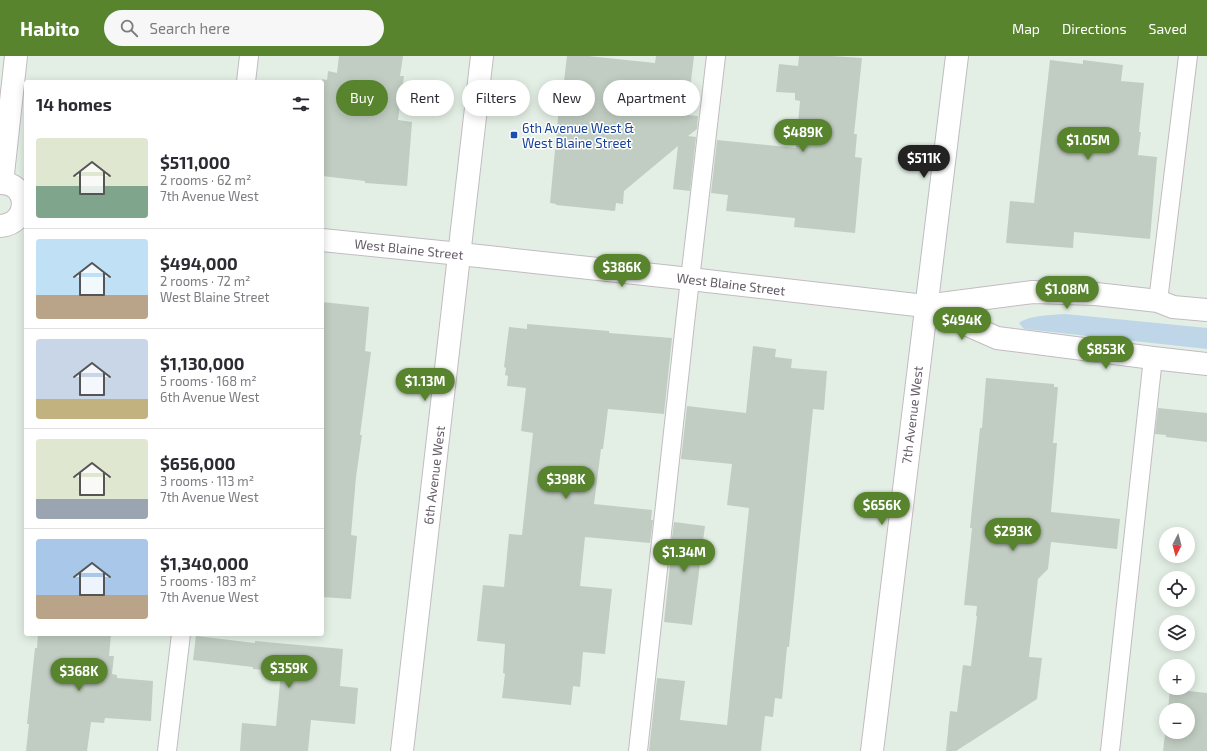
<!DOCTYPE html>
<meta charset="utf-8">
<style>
body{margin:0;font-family:"Exo 2",sans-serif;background:#f7f7f7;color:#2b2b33;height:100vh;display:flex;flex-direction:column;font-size:15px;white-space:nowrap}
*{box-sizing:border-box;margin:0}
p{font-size:13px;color:#7c7c81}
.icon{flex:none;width:22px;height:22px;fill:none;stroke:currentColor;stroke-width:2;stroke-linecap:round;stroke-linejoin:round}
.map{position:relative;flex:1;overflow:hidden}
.panel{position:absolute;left:24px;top:24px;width:300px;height:556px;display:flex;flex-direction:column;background:#fff;border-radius:4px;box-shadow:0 2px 10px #0003}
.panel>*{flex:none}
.top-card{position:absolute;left:336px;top:24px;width:380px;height:36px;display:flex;gap:8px}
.needle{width:26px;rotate:186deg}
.fabs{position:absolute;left:1159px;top:471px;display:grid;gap:8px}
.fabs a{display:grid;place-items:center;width:36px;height:36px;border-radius:50%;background:#fff;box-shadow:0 2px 10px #0003;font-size:20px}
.price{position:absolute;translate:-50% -34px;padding:0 9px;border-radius:14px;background:#58842e;color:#fff;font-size:13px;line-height:26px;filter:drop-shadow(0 1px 2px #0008)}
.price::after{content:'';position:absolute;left:50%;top:24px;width:12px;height:9px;margin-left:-6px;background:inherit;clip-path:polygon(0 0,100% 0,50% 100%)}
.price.current{background:#222;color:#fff}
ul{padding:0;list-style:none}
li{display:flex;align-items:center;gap:12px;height:100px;padding:0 12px}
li+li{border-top:1px solid #e1e1e2}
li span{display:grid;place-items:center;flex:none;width:112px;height:80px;border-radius:4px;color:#555}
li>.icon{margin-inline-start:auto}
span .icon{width:48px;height:48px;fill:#fffc;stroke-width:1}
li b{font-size:17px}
h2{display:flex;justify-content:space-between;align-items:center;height:48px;padding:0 12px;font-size:17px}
.pill{padding:0 14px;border-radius:18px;background:#fff;box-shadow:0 2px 10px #0003;font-size:14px;line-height:36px}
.pill.current{background:#58842e;color:#fff}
header{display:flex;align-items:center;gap:24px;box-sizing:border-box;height:56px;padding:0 20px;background:#58842e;color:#fff}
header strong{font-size:19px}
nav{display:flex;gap:22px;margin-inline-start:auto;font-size:14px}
.search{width:280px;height:36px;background:#f7f7f7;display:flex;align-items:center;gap:10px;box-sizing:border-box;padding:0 14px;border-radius:22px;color:#7c7c81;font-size:15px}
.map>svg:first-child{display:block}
.green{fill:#bed6e7}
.building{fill:#c1cdc2}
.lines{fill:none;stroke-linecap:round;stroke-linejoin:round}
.service-casing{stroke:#c2bbc2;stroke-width:20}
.minor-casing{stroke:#c2bbc2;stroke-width:24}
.tertiary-casing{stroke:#c2bbc2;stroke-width:24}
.service{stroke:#fff;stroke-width:18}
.minor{stroke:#fff;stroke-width:22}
.tertiary{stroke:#fff;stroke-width:22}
.transit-dot{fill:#1a4fb4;stroke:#fff;stroke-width:1.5}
.labels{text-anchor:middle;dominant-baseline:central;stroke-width:3;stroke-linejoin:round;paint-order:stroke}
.transit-label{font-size:13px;fill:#164399;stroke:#fff;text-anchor:start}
.street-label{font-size:13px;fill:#645b65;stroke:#fff}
</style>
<header>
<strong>Habito</strong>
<div class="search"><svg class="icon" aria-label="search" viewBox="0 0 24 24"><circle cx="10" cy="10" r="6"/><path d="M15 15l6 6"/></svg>Search here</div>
<nav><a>Map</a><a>Directions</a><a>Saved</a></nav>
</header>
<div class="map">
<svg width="1207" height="695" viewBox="0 0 1207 695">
<rect width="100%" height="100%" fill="#e3efe5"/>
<path class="green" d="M1065,258L1207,272V293L1024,273L1019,267C1030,259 1052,259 1065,258Z"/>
<g class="building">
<polygon points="339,0 403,0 400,20 404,20 398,64 412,66 407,130 365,127 365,125 322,120 322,23 327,24 328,15 337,17"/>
<polygon points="567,0 588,0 655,7 656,0 694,0 687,59 698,60 697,73 688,80 696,81 690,135 673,133 678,90 624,135 623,148 616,147 615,155 556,149 556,148 550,147 559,51 561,51"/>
<polygon points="799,0 832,0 862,2 854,78 857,78 855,101 862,102 855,177 794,171 795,162 726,155 728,139 711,137 717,84 796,92 800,45 795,44 795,37 776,36 779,8 798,10"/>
<polygon points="1050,4 1083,8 1083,4 1123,9 1121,25 1144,27 1139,76 1141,76 1138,99 1157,101 1150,183 1074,176 1073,192 1006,187 1010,145 1034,147"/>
<polygon points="322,246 369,251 365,295 371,296 360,379 362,379 356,421 351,479 357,480 351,543 322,541"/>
<polygon points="527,268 609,275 609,277 672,282 664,358 608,353 603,393 601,393 594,448 652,454 651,464 653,464 650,487 585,481 580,530 612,533 605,598 583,596 580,631 573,630 571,649 502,642 505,618 503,617 505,588 477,585 483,529 504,531 509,478 522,479 533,377 521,375 526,332 507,330 508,320 505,319 506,312 504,311 509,271 527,273"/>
<polygon points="753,290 776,293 775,301 792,303 791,312 827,315 824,354 813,353 789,591 787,591 782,643 775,642 773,661 765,660 761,695 649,695 657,622 685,625 680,664 727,669 749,452 727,449 732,408 681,403 687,350 746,357"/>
<polygon points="986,322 1054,328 1054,331 1058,331 1053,387 1057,387 1051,456 1120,463 1117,493 1051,486 1048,513 1038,523 1029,601 1042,602 1037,643 956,695 946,695 950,655 957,656 963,609 971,610 977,560 976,560 977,550 964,549 972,472 970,472 980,372 982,372"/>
<polygon points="1158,352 1207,357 1207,386 1166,381 1166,379 1155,378"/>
<polygon points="674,466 705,470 692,569 664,566 672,490 671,490"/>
<polygon points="38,578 111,578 109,600 114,600 112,618 117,619 117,622 153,625 151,665 105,662 104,667 91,666 87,695 26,695 29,668 27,668 35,592 37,592"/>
<polygon points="196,580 255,587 255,585 343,593 340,630 358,632 355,668 311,664 308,695 240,695 242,667 276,670 281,616 253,613 253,611 193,604"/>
<polygon points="1170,633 1207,637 1207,695 1163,695 1166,670 1166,676 1188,676 1188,654 1168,654"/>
</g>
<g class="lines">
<defs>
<g id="service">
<polyline points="246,26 249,0"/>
<polyline points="1158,245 1188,0"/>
<polyline points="167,695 181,578"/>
<polyline points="638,695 686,258 716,0"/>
<polyline points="1110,695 1153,302"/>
</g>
<g id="minor">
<path d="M0,127C30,126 31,168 0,170"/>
<polyline points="2,127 16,0"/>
<polyline points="322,184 460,198 690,223 925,250 1033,236 1096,238 1158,245 1173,251 1207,254"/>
<polyline points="925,250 997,282 1153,302 1207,308"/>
<polyline points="872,695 957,0"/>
</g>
<polyline id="tertiary" points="402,695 482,0"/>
</defs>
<use href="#service" class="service-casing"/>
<use href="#minor" class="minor-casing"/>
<use href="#tertiary" class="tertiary-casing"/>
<use href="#service" class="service"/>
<use href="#minor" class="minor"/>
<use href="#tertiary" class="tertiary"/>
</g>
<rect class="transit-dot" x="510" y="75" width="8" height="8" rx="2"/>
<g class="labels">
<g class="transit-label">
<text x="522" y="72">6th Avenue West &amp;<tspan x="522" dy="15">West Blaine Street</tspan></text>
</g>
<g class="street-label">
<text transform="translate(409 193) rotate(6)">West Blaine Street</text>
<text transform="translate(731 228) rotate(7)">West Blaine Street</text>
<text transform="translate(912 359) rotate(-83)">7th Avenue West</text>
<text transform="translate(434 419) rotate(-83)">6th Avenue West</text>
</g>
</g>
</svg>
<div class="fabs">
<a><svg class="needle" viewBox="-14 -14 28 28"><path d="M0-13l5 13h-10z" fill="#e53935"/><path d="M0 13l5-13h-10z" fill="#7c7c81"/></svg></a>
<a><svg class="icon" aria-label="locate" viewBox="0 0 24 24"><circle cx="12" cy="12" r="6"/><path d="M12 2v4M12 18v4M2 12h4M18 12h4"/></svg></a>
<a><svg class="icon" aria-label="layers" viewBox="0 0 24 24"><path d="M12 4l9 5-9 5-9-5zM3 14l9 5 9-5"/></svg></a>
<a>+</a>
<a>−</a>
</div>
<b class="price" style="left:803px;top:97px">$489K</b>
<b class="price" style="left:1088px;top:105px">$1.05M</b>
<b class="price current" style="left:924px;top:123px">$511K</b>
<b class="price" style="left:622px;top:232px">$386K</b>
<b class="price" style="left:1067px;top:254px">$1.08M</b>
<b class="price" style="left:962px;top:285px">$494K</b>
<b class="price" style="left:1106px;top:314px">$853K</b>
<b class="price" style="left:425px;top:346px">$1.13M</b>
<b class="price" style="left:566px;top:444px">$398K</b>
<b class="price" style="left:882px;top:470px">$656K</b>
<b class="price" style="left:1013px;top:496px">$293K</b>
<b class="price" style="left:684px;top:517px">$1.34M</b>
<b class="price" style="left:289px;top:633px">$359K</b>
<b class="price" style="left:79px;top:636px">$368K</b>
<div class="top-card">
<a class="pill current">Buy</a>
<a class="pill">Rent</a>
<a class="pill">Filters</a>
<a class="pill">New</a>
<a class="pill">Apartment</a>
</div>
<section class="panel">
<h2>14 homes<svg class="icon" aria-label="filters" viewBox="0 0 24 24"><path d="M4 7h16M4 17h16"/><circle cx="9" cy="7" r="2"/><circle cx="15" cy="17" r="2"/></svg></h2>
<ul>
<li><span style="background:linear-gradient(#dfe7d0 60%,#7fa58c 0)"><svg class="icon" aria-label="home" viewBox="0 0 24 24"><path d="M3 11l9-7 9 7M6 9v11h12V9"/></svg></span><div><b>$511,000</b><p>2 rooms · 62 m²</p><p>7th Avenue West</p></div></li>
<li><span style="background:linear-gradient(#bfe0f5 70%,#b9a48a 0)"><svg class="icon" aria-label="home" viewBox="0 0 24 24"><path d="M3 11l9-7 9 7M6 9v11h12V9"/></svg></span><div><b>$494,000</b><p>2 rooms · 72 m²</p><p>West Blaine Street</p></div></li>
<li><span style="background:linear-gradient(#c9d6e8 75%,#c2b280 0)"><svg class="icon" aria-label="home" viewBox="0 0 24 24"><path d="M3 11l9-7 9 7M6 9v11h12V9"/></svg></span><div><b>$1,130,000</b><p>5 rooms · 168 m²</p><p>6th Avenue West</p></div></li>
<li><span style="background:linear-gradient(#dfe7d0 75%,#9aa5b1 0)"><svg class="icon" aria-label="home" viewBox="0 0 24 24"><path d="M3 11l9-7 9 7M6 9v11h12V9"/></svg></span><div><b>$656,000</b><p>3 rooms · 113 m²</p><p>7th Avenue West</p></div></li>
<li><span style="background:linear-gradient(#a9c7e8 70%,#b9a48a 0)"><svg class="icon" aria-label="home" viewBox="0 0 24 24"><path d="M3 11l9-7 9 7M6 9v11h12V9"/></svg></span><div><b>$1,340,000</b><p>5 rooms · 183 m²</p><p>7th Avenue West</p></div></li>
</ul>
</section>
</div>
